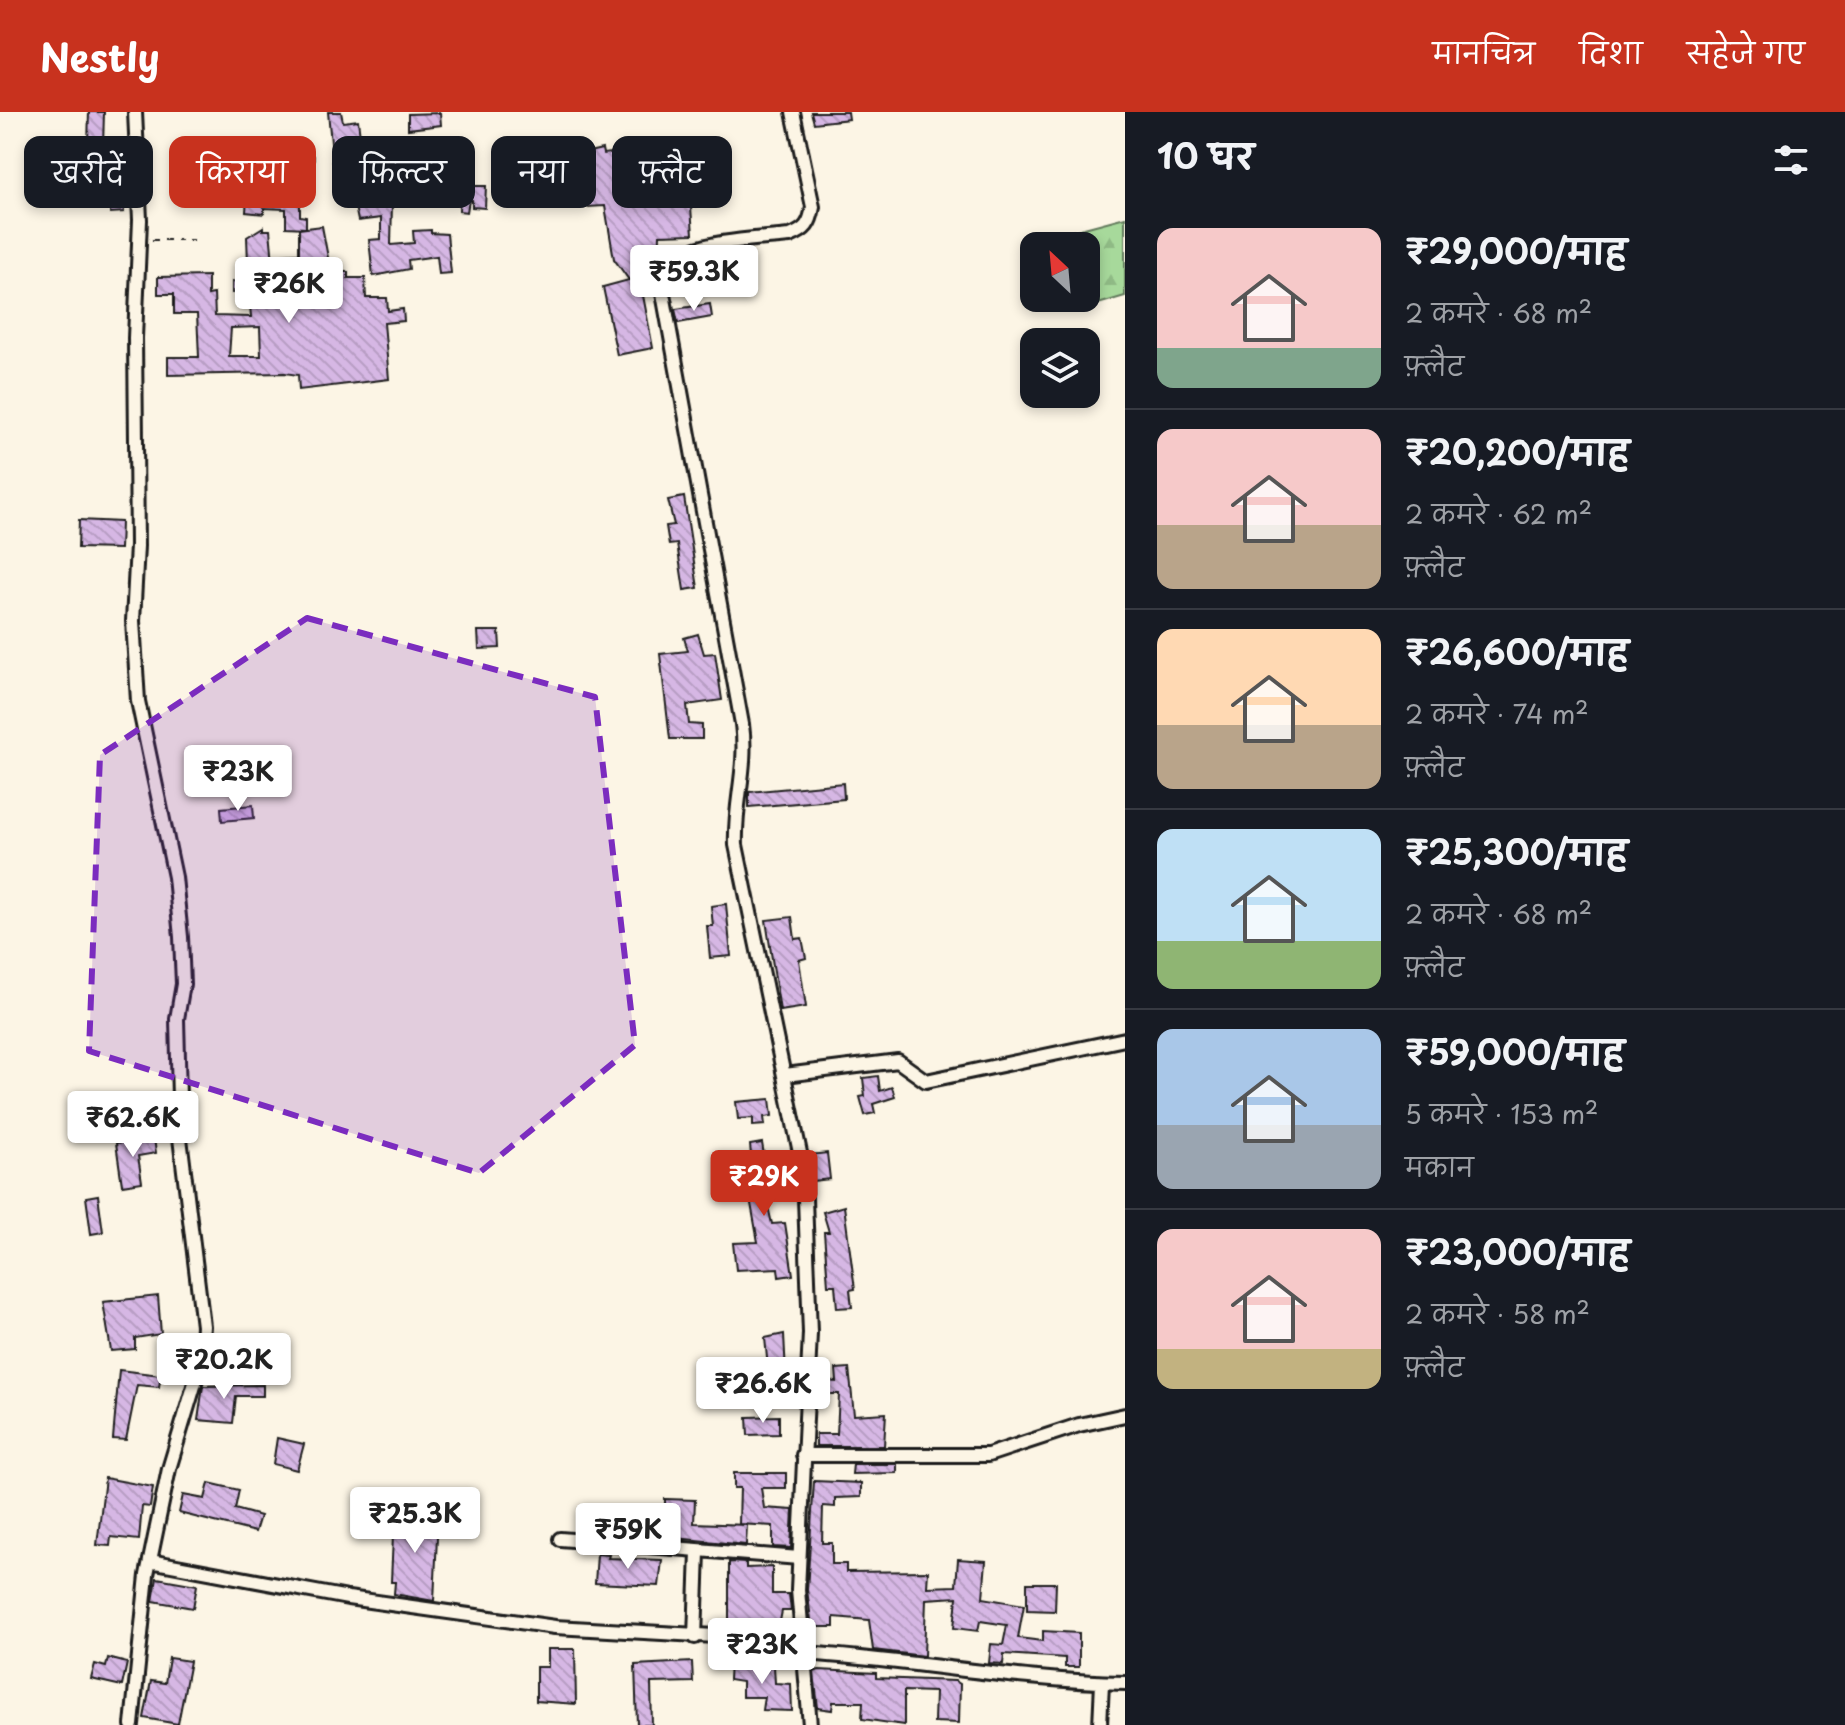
<!DOCTYPE html>
<html lang="hi">
<meta charset="utf-8">
<style>
body{margin:0;font-family:"Playpen Sans","Playpen Sans Deva",sans-serif;background:#242831;color:#f1f3f6;height:100vh;display:flex;flex-direction:column;font-size:30px;white-space:nowrap}
*{box-sizing:border-box;margin:0}
p{font-size:26px;color:#9ea1a6}
.icon{flex:none;width:44px;height:44px;fill:none;stroke:currentColor;stroke-width:2;stroke-linecap:round;stroke-linejoin:round}
.map{position:relative;flex:1;overflow:hidden}
.side{display:flex;flex-direction:column;background:#171b24;width:720px}
.side>*{flex:none}
.top-card{position:absolute;left:24px;top:24px;width:760px;height:72px;display:flex;gap:16px}
.needle{width:52px;rotate:334deg}
.buttons{position:absolute;left:1020px;top:120px;display:grid;gap:16px}
.buttons a{display:grid;place-items:center;width:80px;height:80px;border-radius:16px;background:#171b24;box-shadow:0 4px 12px #0003;font-size:40px}
.price{position:absolute;translate:-50% -68px;padding:0 18px;border-radius:8px;background:#fff;color:#222;font-size:26px;line-height:52px;filter:drop-shadow(0 2px 4px #0008)}
.price::after{content:'';position:absolute;left:50%;top:48px;width:24px;height:18px;margin-left:-12px;background:inherit;clip-path:polygon(0 0,100% 0,50% 100%)}
.price.active{background:#c8321e;color:#fff}
ul{padding:0;list-style:none}
li{display:flex;align-items:center;gap:24px;height:200px;padding:0 32px}
li+li{border-top:2px solid #363941}
li span{display:grid;place-items:center;flex:none;width:224px;height:160px;border-radius:16px;color:#555}
li>.icon{margin-inline-start:auto}
span .icon{width:96px;height:96px;fill:#fffc;stroke-width:1}
li b{font-size:34px}
h2{display:flex;justify-content:space-between;align-items:center;height:96px;padding:0 32px;font-size:34px}
.tag{padding:0 28px;border-radius:16px;background:#171b24;box-shadow:0 4px 12px #0003;font-size:28px;line-height:72px}
.tag.active{background:#c8321e;color:#fff}
header{display:flex;align-items:center;gap:48px;box-sizing:border-box;height:112px;padding:0 40px;background:#c8321e;color:#fff}
header strong{font-size:38px}
nav{display:flex;gap:44px;margin-inline-start:auto;font-size:28px}
main{display:flex;flex:1;min-height:0}
.map>svg:first-child{display:block}
.forest{fill:url(#forest-firs);stroke:#627a5c;stroke-width:2}
.building{fill:url(#building-back-hatch);stroke:#1c1c1c;stroke-width:2;fill-rule:evenodd}
.lines{fill:none;stroke-linecap:round;stroke-linejoin:round}
.street-casing{stroke:#1c1c1c;stroke-width:18}
.path{stroke:#1c1c1c;stroke-width:2;stroke-dasharray:6 6;stroke-linecap:butt}
.street{stroke:#fcf5e5;stroke-width:12}
.marked{fill:#7b2cbf;fill-opacity:0.2;stroke:#7b2cbf;stroke-width:6;stroke-dasharray:16 10;stroke-linejoin:round}
</style>
<header>
<strong>Nestly</strong>
<nav><a>मानचित्र</a><a>दिशा</a><a>सहेजे गए</a></nav>
</header>
<main>
<div class="map">
<svg width="1125" height="1613" viewBox="0 0 1125 1613">
<defs>
<pattern id="forest-firs" width="22" height="20" patternUnits="userSpaceOnUse" patternTransform="scale(2)"><rect width="22" height="20" fill="#a7d99b"/><path d="M5 1l3.5 6h-7zM16 11l3.5 6h-7z" fill="#8fba85"/></pattern>
<pattern id="building-back-hatch" width="6" height="6" patternUnits="userSpaceOnUse" patternTransform="scale(2)"><rect width="6" height="6" fill="#d6b7e4"/><path d="M-1 5l2 2M0 0l6 6M5-1l2 2" fill="none" stroke="#b79dc3"/></pattern>
</defs>
<rect width="100%" height="100%" fill="#fcf5e5"/>
<filter id="ink" filterUnits="userSpaceOnUse"><feTurbulence type="fractalNoise" baseFrequency=".0125" numOctaves="2"/><feDisplacementMap in="SourceGraphic" scale="16" xChannelSelector="R" yChannelSelector="G"/><feConvolveMatrix kernelMatrix="1 2 1 2 8 2 1 2 1" color-interpolation-filters="sRGB"/></filter>
<g filter="url(#ink)">
<polygon class="forest" points="1125,105 1125,184 1078,198 1075,186 1086,186 1086,134 1061,134 1058,123"/>
<g class="building">
<polygon points="89,0 104,0 102,69 104,77 123,76 124,100 110,101 110,91 86,92"/>
<polygon points="328,0 341,0 343,10 358,8 360,24 348,25 350,50 333,52"/>
<polygon points="811,0 848,0 849,7 814,11"/>
<polygon points="440,1 441,13 408,17 408,2"/>
<polygon points="400,24 442,40 443,25 475,33 470,74 486,74 485,96 472,95 472,88 469,88 467,100 459,99 460,72 422,68 409,68 407,93 392,92 391,133 414,131 413,119 431,118 431,121 447,122 451,161 439,162 437,144 408,148 409,157 373,164 369,128 381,127 381,106 358,109 354,90 366,89 366,81 384,82 384,60 396,60"/>
<polygon points="211,28 235,30 234,44 268,45 268,49 299,50 299,44 314,44 312,83 300,83 300,104 306,105 306,116 286,115 286,97 264,96 264,102 246,100 248,72 209,70 210,57 206,57"/>
<polygon points="602,37 603,42 633,38 637,58 681,55 683,81 712,78 713,92 691,95 693,122 660,123 659,150 638,157 653,236 617,243 603,175 629,168 614,147 605,94 587,95 580,42"/>
<path d="M322,114L329,151L316,153V173H338V160H348V166H365L366,186H387L388,199L403,197L404,209L384,211L389,267L299,278L298,263L285,261L168,263V245H199L197,202H174V182H158V165L208,164V183L214,182L215,204L251,205L249,181H232V170L282,171V142L299,141V117ZM260,215L261,244H229L231,216Z"/>
<polygon points="263,115 263,118 270,118 273,150 248,151 247,125"/>
<polygon points="710,192 712,205 678,211 675,197"/>
<polygon points="684,385 698,476 684,478 677,432 669,433 666,414 674,413 668,388"/>
<polygon points="79,408 121,410 120,437 78,436"/>
<polygon points="478,519 499,519 500,536 479,537"/>
<polygon points="698,522 704,542 715,541 722,588 687,593 689,612 702,613 702,627 670,627 660,542 688,539 684,526"/>
<polygon points="843,671 844,687 749,695 749,680"/>
<polygon points="253,693 254,706 222,709 221,696"/>
<polygon points="726,792 731,844 710,846 707,814 713,814 711,794"/>
<polygon points="792,805 795,827 802,826 806,846 799,848 806,895 780,899 766,808"/>
<polygon points="878,964 880,979 892,975 895,985 873,992 875,1001 865,1003 860,985 865,984 863,966"/>
<polygon points="770,987 772,1004 764,1005 765,1013 753,1014 753,1006 738,1007 736,990"/>
<polygon points="154,1026 156,1041 138,1044 142,1070 122,1073 116,1031"/>
<polygon points="762,1031 764,1043 782,1041 785,1072 763,1073 772,1112 785,1111 793,1163 779,1165 778,1156 736,1158 733,1131 758,1130 748,1075 735,1076 734,1066 753,1064 750,1033"/>
<polygon points="827,1041 830,1067 813,1069 810,1043"/>
<polygon points="98,1083 103,1120 91,1122 86,1085"/>
<polygon points="844,1094 855,1177 850,1178 852,1195 837,1196 835,1173 828,1173 824,1120 829,1120 823,1100"/>
<polygon points="158,1184 161,1222 135,1226 135,1237 111,1239 103,1190"/>
<polygon points="784,1222 786,1262 775,1263 774,1256 768,1256 765,1226"/>
<polygon points="849,1256 854,1303 886,1301 884,1334 816,1334 816,1322 837,1322 839,1282 824,1282 824,1269 837,1270 836,1257"/>
<polygon points="119,1258 161,1263 159,1275 137,1273 126,1328 113,1327"/>
<polygon points="263,1273 263,1284 236,1284 233,1311 198,1308 203,1274"/>
<polygon points="779,1304 779,1322 748,1323 747,1305"/>
<polygon points="277,1326 304,1332 297,1358 273,1352"/>
<polygon points="853,1352 897,1352 897,1361 852,1362"/>
<polygon points="734,1361 786,1361 786,1376 761,1376 764,1396 793,1398 791,1436 773,1435 773,1414 739,1412 740,1376 734,1376"/>
<polygon points="105,1366 153,1375 150,1395 142,1394 139,1428 111,1425 110,1434 97,1433"/>
<polygon points="814,1369 861,1371 861,1385 835,1386 835,1395 823,1394 822,1431 832,1431 832,1452 846,1452 846,1460 928,1459 927,1475 956,1474 958,1447 986,1449 983,1486 1024,1493 1018,1526 1043,1529 1043,1519 1079,1521 1079,1555 1065,1555 1065,1546 1004,1542 1003,1552 989,1551 991,1532 1003,1533 1007,1513 980,1509 978,1519 954,1516 957,1485 926,1487 924,1544 873,1538 869,1508 834,1505 834,1515 812,1515 807,1478"/>
<polygon points="209,1371 239,1378 235,1397 260,1404 255,1420 179,1401 183,1383 205,1387"/>
<polygon points="665,1387 695,1388 694,1411 747,1413 746,1433 665,1425"/>
<polygon points="394,1401 438,1403 434,1489 394,1482 395,1470 391,1470"/>
<polygon points="597,1442 609,1443 608,1446 662,1448 659,1474 595,1471"/>
<polygon points="729,1450 746,1451 746,1456 772,1455 772,1482 789,1482 791,1499 782,1499 778,1519 729,1516"/>
<polygon points="157,1466 197,1473 193,1496 153,1489"/>
<polygon points="1027,1471 1056,1471 1055,1499 1027,1498"/>
<polygon points="548,1537 575,1537 576,1592 536,1589 536,1555 548,1555"/>
<polygon points="108,1546 127,1551 122,1574 91,1567 95,1552 106,1555"/>
<polygon points="169,1546 190,1549 178,1612 144,1606 151,1569 165,1571"/>
<polygon points="730,1549 745,1550 745,1555 774,1554 775,1571 791,1572 792,1599 762,1598 764,1585 742,1585 742,1570 729,1568"/>
<polygon points="692,1550 693,1570 651,1571 652,1613 637,1613 635,1553"/>
<polygon points="819,1558 876,1561 876,1566 955,1569 960,1572 959,1611 934,1610 935,1580 904,1579 904,1613 862,1607 863,1590 833,1590 832,1598 818,1596 814,1560"/>
</g>
<g class="lines">
<defs>
<g id="street">
<path d="M793,0L813,95C810,112 806,118 790,124C753,128 675,127 660,165L742,612C748,656 734,691 736,733L804,1060L810,1221L798,1478L810,1613"/>
<polyline points="785,963 898,949 926,969 1125,927"/>
<polyline points="803,1343 988,1343 1079,1313 1125,1303"/>
<polyline points="560,1427 799,1446"/>
<polyline points="150,1449 348,1486 555,1515 802,1529"/>
<polyline points="695,1525 698,1440"/>
<path d="M803,1541C911,1548 1017,1569 1125,1571"/>
<polyline points="132,1613 147,1463 169,1357 200,1254 203,1214 180,1026 177,907 183,872 181,825 175,765 138,589 133,509 137,434 135,226 140,108 135,0"/>
<polyline points="1100,1613 1102,1571"/>
</g>
</defs>
<use href="#street" class="street-casing"/>
<polyline class="path" points="152,128 194,128"/>
<use href="#street" class="street"/>
</g>
</g>
<path class="marked" d="M307,506L595,585L635,933L479,1061L89,939L100,643Z"/>
</svg>
<div class="buttons">
<a><svg class="needle" viewBox="-14 -14 28 28"><path d="M0-13l5 13h-10z" fill="#e53935"/><path d="M0 13l5-13h-10z" fill="#9ea1a6"/></svg></a>
<a><svg class="icon" aria-label="layers" viewBox="0 0 24 24"><path d="M12 4l9 5-9 5-9-5zM3 14l9 5 9-5"/></svg></a>
</div>
<b class="price" style="left:694px;top:201px">₹59.3K</b>
<b class="price" style="left:289px;top:213px">₹26K</b>
<b class="price" style="left:238px;top:701px">₹23K</b>
<b class="price" style="left:133px;top:1047px">₹62.6K</b>
<b class="price active" style="left:764px;top:1106px">₹29K</b>
<b class="price" style="left:224px;top:1289px">₹20.2K</b>
<b class="price" style="left:763px;top:1313px">₹26.6K</b>
<b class="price" style="left:415px;top:1443px">₹25.3K</b>
<b class="price" style="left:628px;top:1459px">₹59K</b>
<b class="price" style="left:762px;top:1574px">₹23K</b>
<div class="top-card">
<a class="tag">खरीदें</a>
<a class="tag active">किराया</a>
<a class="tag">फ़िल्टर</a>
<a class="tag">नया</a>
<a class="tag">फ़्लैट</a>
</div>
</div>
<section class="side">
<h2>10 घर<svg class="icon" aria-label="filters" viewBox="0 0 24 24"><path d="M4 7h16M4 17h16"/><circle cx="9" cy="7" r="2"/><circle cx="15" cy="17" r="2"/></svg></h2>
<ul>
<li><span style="background:linear-gradient(#f6c9c9 75%,#7fa58c 0)"><svg class="icon" aria-label="home" viewBox="0 0 24 24"><path d="M3 11l9-7 9 7M6 9v11h12V9"/></svg></span><div><b>₹29,000/माह</b><p>2 कमरे · 68 m²</p><p>फ़्लैट</p></div></li>
<li><span style="background:linear-gradient(#f6c9c9 60%,#b9a48a 0)"><svg class="icon" aria-label="home" viewBox="0 0 24 24"><path d="M3 11l9-7 9 7M6 9v11h12V9"/></svg></span><div><b>₹20,200/माह</b><p>2 कमरे · 62 m²</p><p>फ़्लैट</p></div></li>
<li><span style="background:linear-gradient(#ffd9b3 60%,#b9a48a 0)"><svg class="icon" aria-label="home" viewBox="0 0 24 24"><path d="M3 11l9-7 9 7M6 9v11h12V9"/></svg></span><div><b>₹26,600/माह</b><p>2 कमरे · 74 m²</p><p>फ़्लैट</p></div></li>
<li><span style="background:linear-gradient(#bfe0f5 70%,#8fb573 0)"><svg class="icon" aria-label="home" viewBox="0 0 24 24"><path d="M3 11l9-7 9 7M6 9v11h12V9"/></svg></span><div><b>₹25,300/माह</b><p>2 कमरे · 68 m²</p><p>फ़्लैट</p></div></li>
<li><span style="background:linear-gradient(#a9c7e8 60%,#9aa5b1 0)"><svg class="icon" aria-label="home" viewBox="0 0 24 24"><path d="M3 11l9-7 9 7M6 9v11h12V9"/></svg></span><div><b>₹59,000/माह</b><p>5 कमरे · 153 m²</p><p>मकान</p></div></li>
<li><span style="background:linear-gradient(#f6c9c9 75%,#c2b280 0)"><svg class="icon" aria-label="home" viewBox="0 0 24 24"><path d="M3 11l9-7 9 7M6 9v11h12V9"/></svg></span><div><b>₹23,000/माह</b><p>2 कमरे · 58 m²</p><p>फ़्लैट</p></div></li>
</ul>
</section>
</main>
